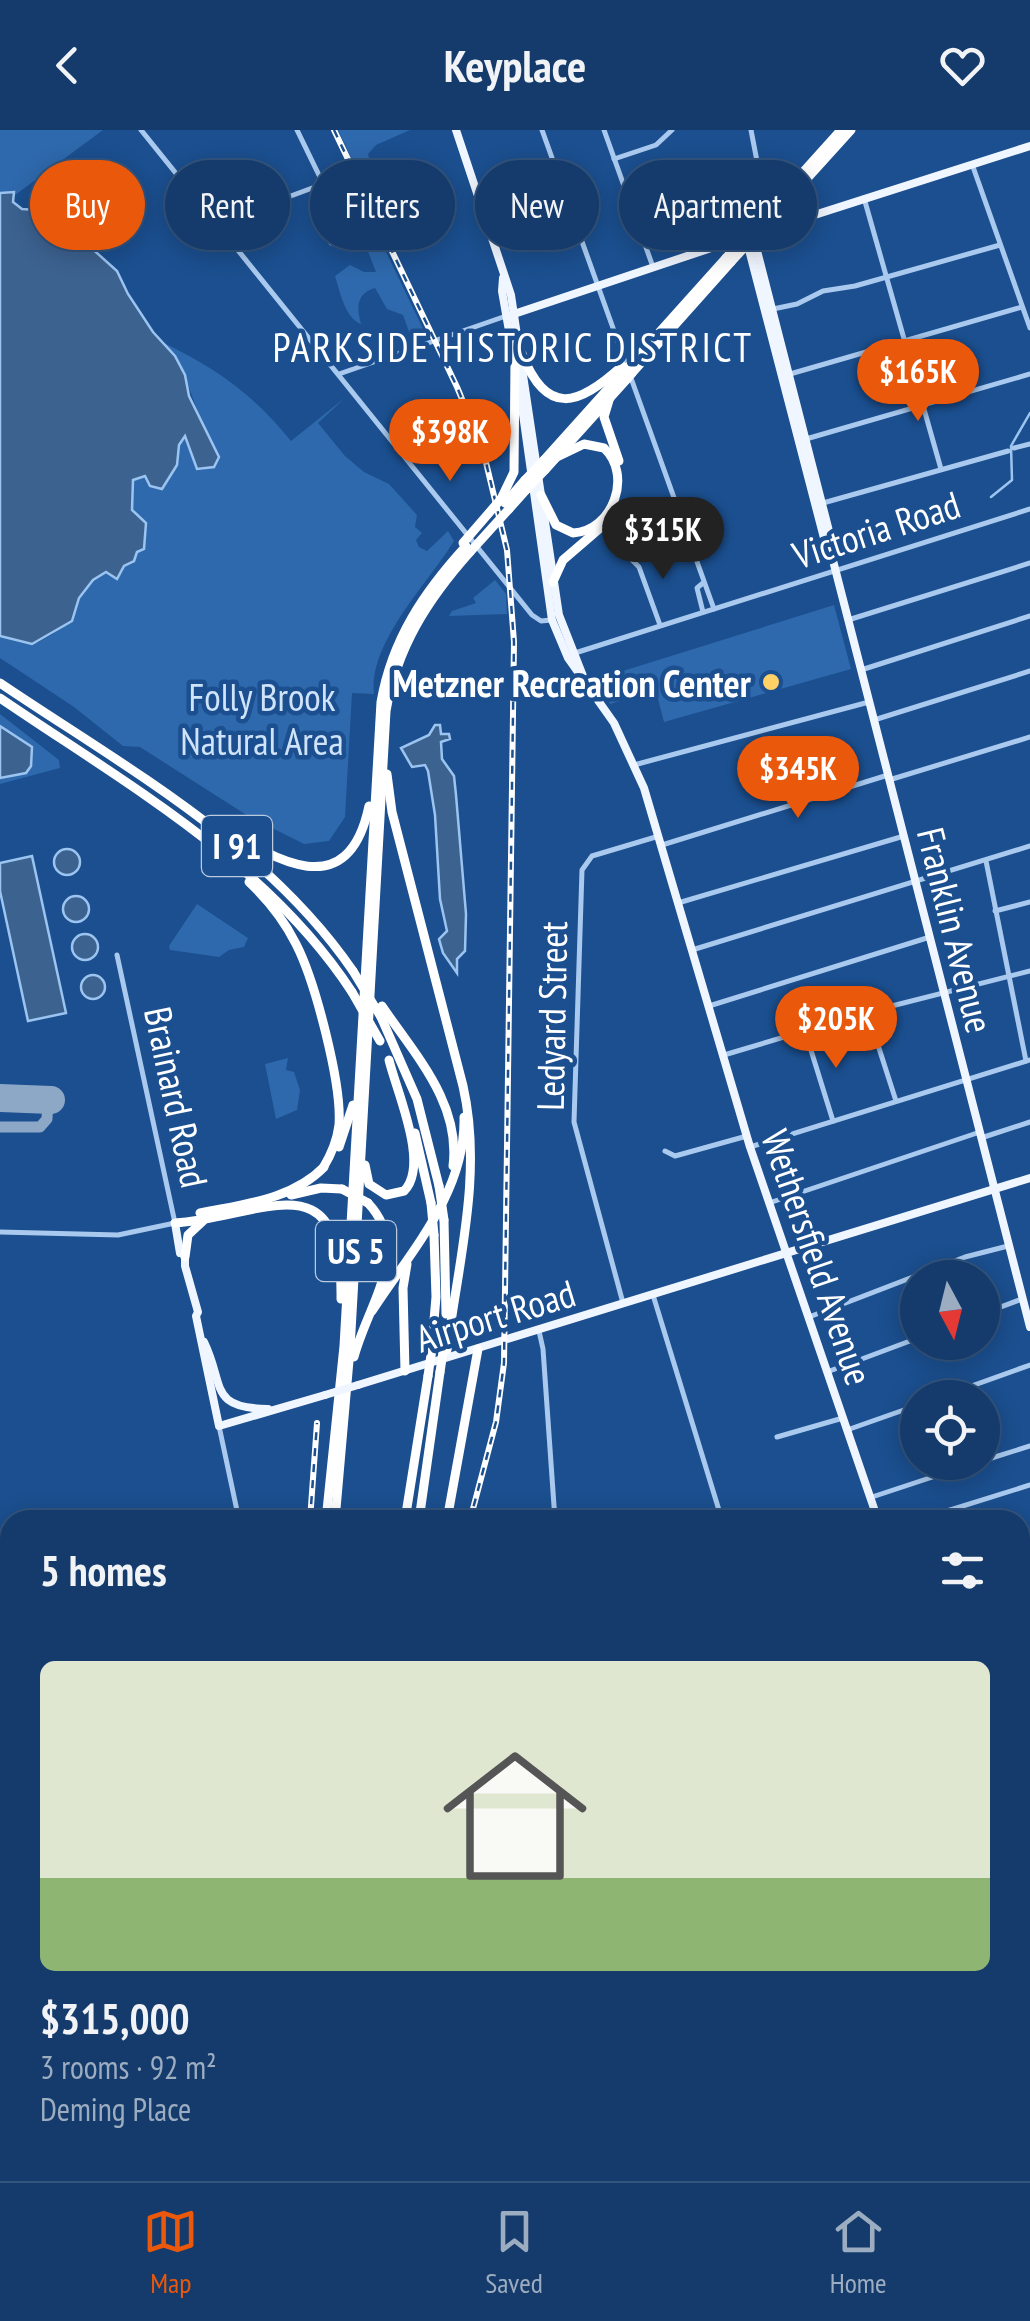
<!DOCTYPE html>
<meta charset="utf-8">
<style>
body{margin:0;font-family:"PT Sans Narrow",sans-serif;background:#1d4271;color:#f1f3f6;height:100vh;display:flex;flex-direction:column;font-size:38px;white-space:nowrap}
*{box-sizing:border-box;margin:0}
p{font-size:32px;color:#9dadc1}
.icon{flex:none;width:55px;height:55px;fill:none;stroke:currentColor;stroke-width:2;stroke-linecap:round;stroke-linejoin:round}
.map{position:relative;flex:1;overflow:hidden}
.panel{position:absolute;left:0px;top:1380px;width:1030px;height:672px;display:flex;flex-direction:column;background:#143b6b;border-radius:30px 30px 0 0;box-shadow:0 5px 25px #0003,0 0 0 2px #33557e}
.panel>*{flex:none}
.top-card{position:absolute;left:30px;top:30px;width:970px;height:90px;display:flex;gap:20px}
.needle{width:65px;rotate:173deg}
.tools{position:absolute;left:900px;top:1130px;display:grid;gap:20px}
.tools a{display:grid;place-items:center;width:100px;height:100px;border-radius:50%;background:#143b6b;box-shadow:0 5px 25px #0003,0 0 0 2px #33557e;font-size:50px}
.price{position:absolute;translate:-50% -85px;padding:0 22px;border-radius:35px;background:#ea580c;color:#fff;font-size:32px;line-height:65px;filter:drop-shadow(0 2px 5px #0008)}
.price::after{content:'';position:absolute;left:50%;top:60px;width:30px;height:22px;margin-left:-15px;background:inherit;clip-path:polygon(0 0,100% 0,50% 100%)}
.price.on{background:#222;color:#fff}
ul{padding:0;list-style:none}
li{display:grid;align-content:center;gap:20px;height:530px;padding:0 40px}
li+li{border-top:2px solid #33557e}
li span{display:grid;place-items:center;height:310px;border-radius:15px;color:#555}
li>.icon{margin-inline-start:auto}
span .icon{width:180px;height:180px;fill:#fffc;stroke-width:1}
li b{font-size:42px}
h2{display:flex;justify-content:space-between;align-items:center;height:120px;padding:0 40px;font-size:42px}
.chip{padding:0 35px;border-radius:45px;background:#143b6b;box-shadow:0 5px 25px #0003,0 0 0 2px #33557e;font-size:35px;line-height:90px}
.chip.on{background:#ea580c;color:#fff}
header{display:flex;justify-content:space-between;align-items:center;height:130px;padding:0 40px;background:#143b6b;font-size:45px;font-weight:800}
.dock{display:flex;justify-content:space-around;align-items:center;height:140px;border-top:2px solid #33557e;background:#143b6b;font-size:28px;color:#9dadc1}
.dock a{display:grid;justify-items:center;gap:5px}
.dock .on{color:#ea580c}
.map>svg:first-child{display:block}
.green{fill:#2e69ad}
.water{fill:#3c6290;stroke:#9cc4f0;stroke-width:2.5}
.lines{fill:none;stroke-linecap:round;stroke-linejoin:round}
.stream{stroke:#9cc4f0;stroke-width:2.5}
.taxiway{stroke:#8da7c7;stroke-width:11}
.runway{stroke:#8da7c7;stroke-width:28}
.minor{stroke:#a9c9ee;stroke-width:5}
.major{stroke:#f0f6ff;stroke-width:8}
.highway{stroke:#fff;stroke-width:9}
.rail-casing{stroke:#fff;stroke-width:6}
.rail{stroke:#1b4f8f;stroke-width:2.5;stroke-dasharray:8;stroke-linecap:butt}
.major-bridge{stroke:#f0f6ff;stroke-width:8}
.highway-bridge{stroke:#fff;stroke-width:9}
.poi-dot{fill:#ffd166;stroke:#1b4f8f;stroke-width:4}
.labels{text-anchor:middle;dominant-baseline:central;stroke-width:9;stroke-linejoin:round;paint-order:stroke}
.shield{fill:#1b4f8f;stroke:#bbcadd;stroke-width:2.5}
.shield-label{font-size:35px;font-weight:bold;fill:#fff}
.street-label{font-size:38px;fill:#fff;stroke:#1b4f8f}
.poi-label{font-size:38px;font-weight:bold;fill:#fff;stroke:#1b4f8f;text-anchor:end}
.park-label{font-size:38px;fill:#cfe3fa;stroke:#1b4f8f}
.neighbourhood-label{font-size:40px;letter-spacing:2.5px;fill:#fff;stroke:#1b4f8f}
</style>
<header><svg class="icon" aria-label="back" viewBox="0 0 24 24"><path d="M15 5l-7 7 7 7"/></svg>Keyplace<svg class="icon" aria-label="heart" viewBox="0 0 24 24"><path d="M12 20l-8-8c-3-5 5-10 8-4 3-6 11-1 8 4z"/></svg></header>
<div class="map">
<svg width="1030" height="2051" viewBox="0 0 1030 2051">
<rect width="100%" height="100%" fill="#1b4f8f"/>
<g class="green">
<polygon points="0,0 103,0 11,68 15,62 0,63"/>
<polygon points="338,0 410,0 376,15 368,24 384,79 382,84 377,82"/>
<path d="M374,97L426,205V207L412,210L403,185L387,179L375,158C355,164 357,179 361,194C345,188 340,162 335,146L350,135L364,142H376L367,119L370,112L368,100Z"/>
<path d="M164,213C217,239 253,264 291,311L346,267L318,293L345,326L364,342L389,354L417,385L415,397L422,403L416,410L419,417L427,421L448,401L454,411C429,452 368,513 374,564L352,563L345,687L329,711L304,714L248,686L140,617L123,616L74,577L0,528V506L25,513H37L53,504L72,489L79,469L94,450L107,442L115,448L124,436L134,430L137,422L144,418L146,393L132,380L133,350L145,346L150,356L162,359L179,326V312L185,306L195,335L201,340L214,337L218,324C195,289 191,244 164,213Z"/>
<polygon points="495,450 506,464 507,484 449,486 452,481 476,473 473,468"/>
<polygon points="834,475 851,539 664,592 656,561 610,574 594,550"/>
<polygon points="0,584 59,630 60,638 0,654"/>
<polygon points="197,774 248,808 244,817 229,820 219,827 170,820 169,816"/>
<polygon points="288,928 286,940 294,942 300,960 297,980 276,989 265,934"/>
<polygon points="4,1996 10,1998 10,2042 62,2043 54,2051 5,2051 0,2043 0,1998"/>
<polygon points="585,2043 999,2042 1001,2051 553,2051"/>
</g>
<g class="water">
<polygon points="14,62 13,72 22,79 38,80 68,97 117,141 128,164 153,202 175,226 185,245 189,266 219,327 214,337 197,339 185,306 179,315 177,335 162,359 150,356 145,346 133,350 132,380 146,393 144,419 137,422 134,431 124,436 117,449 106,442 93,450 79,468 72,491 32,514 0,506 0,63"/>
<polygon points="435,595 440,595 441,604 449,604 450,609 441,612 442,629 454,646 456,665 466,784 465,821 457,829 457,843 443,823 439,809 447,801 440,769 435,685 428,641 425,635 412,637 401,618 429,605"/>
<polygon points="0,596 32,617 31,636 26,643 0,648"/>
<circle cx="67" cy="732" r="13"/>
<polygon points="32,726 66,883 28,891 0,761 0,733"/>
<circle cx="76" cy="779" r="13"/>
<circle cx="85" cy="817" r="13"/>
<circle cx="93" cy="857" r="12"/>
</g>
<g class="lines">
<polyline class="stream" points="991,367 1012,350 1011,316 1030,283"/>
<polyline class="taxiway" points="0,997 40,997 47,989 48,970"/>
<polyline class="runway" points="0,968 51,970"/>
<g class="minor">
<polyline points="141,0 532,485 541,491 551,490"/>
<polyline points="297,0 335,78 339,109 331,113 329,106 336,104"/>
<polyline points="542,0 627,237"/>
<polyline points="604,0 653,137"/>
<polyline points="751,0 761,52 753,97"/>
<polyline points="614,29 656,15 672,0"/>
<polyline points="972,34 1030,198"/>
<polyline points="864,68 941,339"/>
<polyline points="280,70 323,54"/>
<polyline points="746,102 758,45"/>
<polyline points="773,179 797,174 823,161 855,156 1000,115"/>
<polyline points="339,244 506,186"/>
<polyline points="790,244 1022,177"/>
<polyline points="631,248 714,479"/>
<polyline points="806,309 1030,244"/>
<polyline points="1014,318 1030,314"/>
<polyline points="823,373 1008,321"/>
<polyline points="632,430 639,437 660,495"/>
<polyline points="703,453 697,458 703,482"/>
<polyline points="848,490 1030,433"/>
<polyline points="575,523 1030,379"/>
<polyline points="861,540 1030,486"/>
<polyline points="874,590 1030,541"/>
<polyline points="634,635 869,572"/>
<polyline points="889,650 1030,607"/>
<polyline points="662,715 888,645"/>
<polyline points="986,731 1026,931"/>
<polyline points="678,773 904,706"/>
<polyline points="995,781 1030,772"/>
<polyline points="692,820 1030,716"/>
<polyline points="709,876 930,807"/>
<polyline points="868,884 896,971"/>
<polyline points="805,901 833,991"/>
<polyline points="724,925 868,882 1030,841"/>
<polyline points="981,1008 1030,992"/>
<polyline points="750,1017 1030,930"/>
<polyline points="665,1021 675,1026 747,1006"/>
<polyline points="769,1073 980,1002"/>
<polyline points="0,1102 118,1105 175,1093 117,825"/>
<polyline points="653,1165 722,1390"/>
<polyline points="623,1173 574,992 582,740 592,726 659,706"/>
<polyline points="982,1184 1022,1169"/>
<polyline points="809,1187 965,1127 1008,1116"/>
<polyline points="539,1201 543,1219 555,1390"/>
<polyline points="827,1242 918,1208"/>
<polyline points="938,1268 1030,1235"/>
<polyline points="219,1296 239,1390"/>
<polyline points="847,1300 918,1275"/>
<polyline points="777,1307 843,1288"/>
<polyline points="982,1331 1030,1316"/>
<polyline points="872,1367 978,1332"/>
<polyline points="918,1390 1030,1355"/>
<polyline points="1020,1413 1030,1409"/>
<polyline points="1020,1522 1030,1518"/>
<polyline points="1020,1584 1030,1581"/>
<polyline points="1020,1657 1030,1654"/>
<polyline points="0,1690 10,1685"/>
<polyline points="1020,1698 1030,1694"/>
<polyline points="1020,1798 1030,1794"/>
<polyline points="0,1801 10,1814"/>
<polyline points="1020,1879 1030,1876"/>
<polyline points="159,2051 160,2042"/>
<polyline points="521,2051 554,2042"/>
</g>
<g class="major">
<polyline points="456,0 511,165 559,485 583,546"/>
<polyline points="757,75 767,91"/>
<polyline points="758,103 1030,16"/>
<polyline points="753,105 830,405 829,415 1030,1197"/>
<polyline points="747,112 824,408 829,415"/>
<polyline points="503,148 502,161 515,235"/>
<polyline points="511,185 744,107"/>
<polyline points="518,249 552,490 568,528 614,593 644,658 750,1017 878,1390"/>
<polyline points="175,1093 180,1123"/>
<polyline points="181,1121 185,1127 185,1136 198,1182 196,1186 219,1296 325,1265"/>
<path d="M204,1212C225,1255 208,1278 268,1279"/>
<polyline points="358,1255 1030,1048"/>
<polyline points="1020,1935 1030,1979"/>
</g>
<g class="highway">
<polyline points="769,80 841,0"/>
<polyline points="774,85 851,0"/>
<path d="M522,224C547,287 578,276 622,236"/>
<polyline points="630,235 726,128"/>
<polyline points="632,243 731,132"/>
<polyline points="610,267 604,287 619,331"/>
<polyline points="544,330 624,241"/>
<polyline points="545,340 627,249"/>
<path d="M541,365L556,395L573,403C613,401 633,345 604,318L584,314L557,327"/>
<polyline points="501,369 514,342 515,231"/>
<polyline points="505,373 525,350"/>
<polyline points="509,379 526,360"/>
<polyline points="553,452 563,430 599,399"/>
<path d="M0,553C126,638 266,714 353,841"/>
<path d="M0,568C126,654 267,732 352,862"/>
<path d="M387,644L392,682L463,956C483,1044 458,1133 447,1220"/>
<path d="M219,695C275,730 348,776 369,676"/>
<path d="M249,752C268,770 284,790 296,814C315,851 342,954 339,995C337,1011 331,1025 323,1038"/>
<path d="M382,876C415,925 461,973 453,1036"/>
<polyline points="381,887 417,969 439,1056"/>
<polyline points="415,1003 431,1073"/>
<polyline points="339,1017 353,975"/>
<path d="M365,1035L369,1054L386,1065L404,1061C430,1035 397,963 389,930"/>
<polyline points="291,1065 321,1058 342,1059"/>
<path d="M200,1083C243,1074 292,1070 324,1037"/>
<polyline points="444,1090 446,1184"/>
<path d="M175,1093C263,1087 343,1026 341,1169"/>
<polyline points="185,1127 188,1105 203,1091"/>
<path d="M372,1181C411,1121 466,1062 464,987"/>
<polyline points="431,1225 436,1167 434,1105"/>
<path d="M354,1227C367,1176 413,1121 368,1073"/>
<polyline points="405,1241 403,1158 407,1134"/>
<path d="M326,1390L344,1216L381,572C392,509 424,462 466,416"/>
<path d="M335,1390L350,1219L386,581C397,517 428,469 470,422"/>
<polyline points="405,1390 428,1246"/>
<polyline points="419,1390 440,1242"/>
<polyline points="447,1390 478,1219"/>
<polyline points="213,2051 217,2042"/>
<polyline points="222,2051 226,2042"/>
<polyline points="232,2051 236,2042"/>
<polyline points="265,2051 268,2042"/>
</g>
<defs>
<g id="rail">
<polyline points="334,0 457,257 483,320 507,420 514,512 504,1233 496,1292 470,1390"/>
<polyline points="310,1390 317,1293"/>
<polyline points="0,1420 10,1433"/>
<polyline points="168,2051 169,2042"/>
<polyline points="284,2051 287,2042"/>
</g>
</defs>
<use href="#rail" class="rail-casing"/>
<use href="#rail" class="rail"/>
<polyline class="major-bridge" points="325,1265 358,1255"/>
<g class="highway-bridge">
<polyline points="726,128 769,80"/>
<polyline points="731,132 774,85"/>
<polyline points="624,241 630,235"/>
<polyline points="627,249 632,243"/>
<polyline points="525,350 544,330"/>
<polyline points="526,360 545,340"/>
<polyline points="463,413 501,369"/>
<polyline points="470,422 509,379"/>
<polyline points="353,841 381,887"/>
<polyline points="352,862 380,911"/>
<polyline points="439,1056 444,1090"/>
<polyline points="342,1059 368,1073"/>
<polyline points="431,1073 434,1105"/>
<polyline points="440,1242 443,1222"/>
<polyline points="428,1246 431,1225"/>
</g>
</g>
<circle class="poi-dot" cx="771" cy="552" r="10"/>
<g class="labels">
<g class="shield">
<rect x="202" y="686" width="70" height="60" rx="8"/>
<rect x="316" y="1091" width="80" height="60" rx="8"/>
</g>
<g class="shield-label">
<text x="237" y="716">I 91</text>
<text x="356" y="1121">US 5</text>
</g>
<g class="street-label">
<text transform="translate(876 399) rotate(-18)">Victoria Road</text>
<text transform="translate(956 800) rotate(76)">Franklin Avenue</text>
<text transform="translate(551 886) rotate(-89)">Ledyard Street</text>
<text transform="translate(177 967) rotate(78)">Brainard Road</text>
<text transform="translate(818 1127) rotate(71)">Wethersfield Avenue</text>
<text transform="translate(495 1185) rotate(-17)">Airport Road</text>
</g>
<g class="poi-label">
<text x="751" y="552">Metzner Recreation Center</text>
</g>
<g class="park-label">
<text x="262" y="566">Folly Brook<tspan x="262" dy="44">Natural Area</tspan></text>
</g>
<g class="neighbourhood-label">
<text x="513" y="217">PARKSIDE HISTORIC DISTRICT</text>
</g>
</g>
</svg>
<div class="tools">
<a><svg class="needle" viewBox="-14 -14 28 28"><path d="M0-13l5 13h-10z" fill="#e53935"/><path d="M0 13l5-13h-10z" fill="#9dadc1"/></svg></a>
<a><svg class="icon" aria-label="locate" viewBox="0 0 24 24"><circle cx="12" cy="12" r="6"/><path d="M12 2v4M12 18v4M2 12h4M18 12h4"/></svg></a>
</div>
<b class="price" style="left:918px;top:294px">$165K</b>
<b class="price" style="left:450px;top:354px">$398K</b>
<b class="price on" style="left:663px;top:452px">$315K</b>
<b class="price" style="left:798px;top:691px">$345K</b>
<b class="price" style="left:836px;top:941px">$205K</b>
<div class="top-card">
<a class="chip on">Buy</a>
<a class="chip">Rent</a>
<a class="chip">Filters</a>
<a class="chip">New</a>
<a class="chip">Apartment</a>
</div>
<section class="panel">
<h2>5 homes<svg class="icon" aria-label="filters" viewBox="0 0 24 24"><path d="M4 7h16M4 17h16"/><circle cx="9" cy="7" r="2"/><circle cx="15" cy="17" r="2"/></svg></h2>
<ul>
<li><span style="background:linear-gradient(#dfe7d0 70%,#8fb573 0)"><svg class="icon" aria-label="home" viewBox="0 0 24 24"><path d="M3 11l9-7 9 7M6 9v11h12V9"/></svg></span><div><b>$315,000</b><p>3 rooms · 92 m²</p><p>Deming Place</p></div></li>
</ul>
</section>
</div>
<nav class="dock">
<a class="on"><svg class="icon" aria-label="map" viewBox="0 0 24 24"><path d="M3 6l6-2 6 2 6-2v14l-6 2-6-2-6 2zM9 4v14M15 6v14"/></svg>Map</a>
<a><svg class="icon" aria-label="saved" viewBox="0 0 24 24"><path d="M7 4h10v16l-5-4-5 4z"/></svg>Saved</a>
<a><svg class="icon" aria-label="home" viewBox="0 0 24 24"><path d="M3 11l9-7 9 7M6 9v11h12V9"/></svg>Home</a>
</nav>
